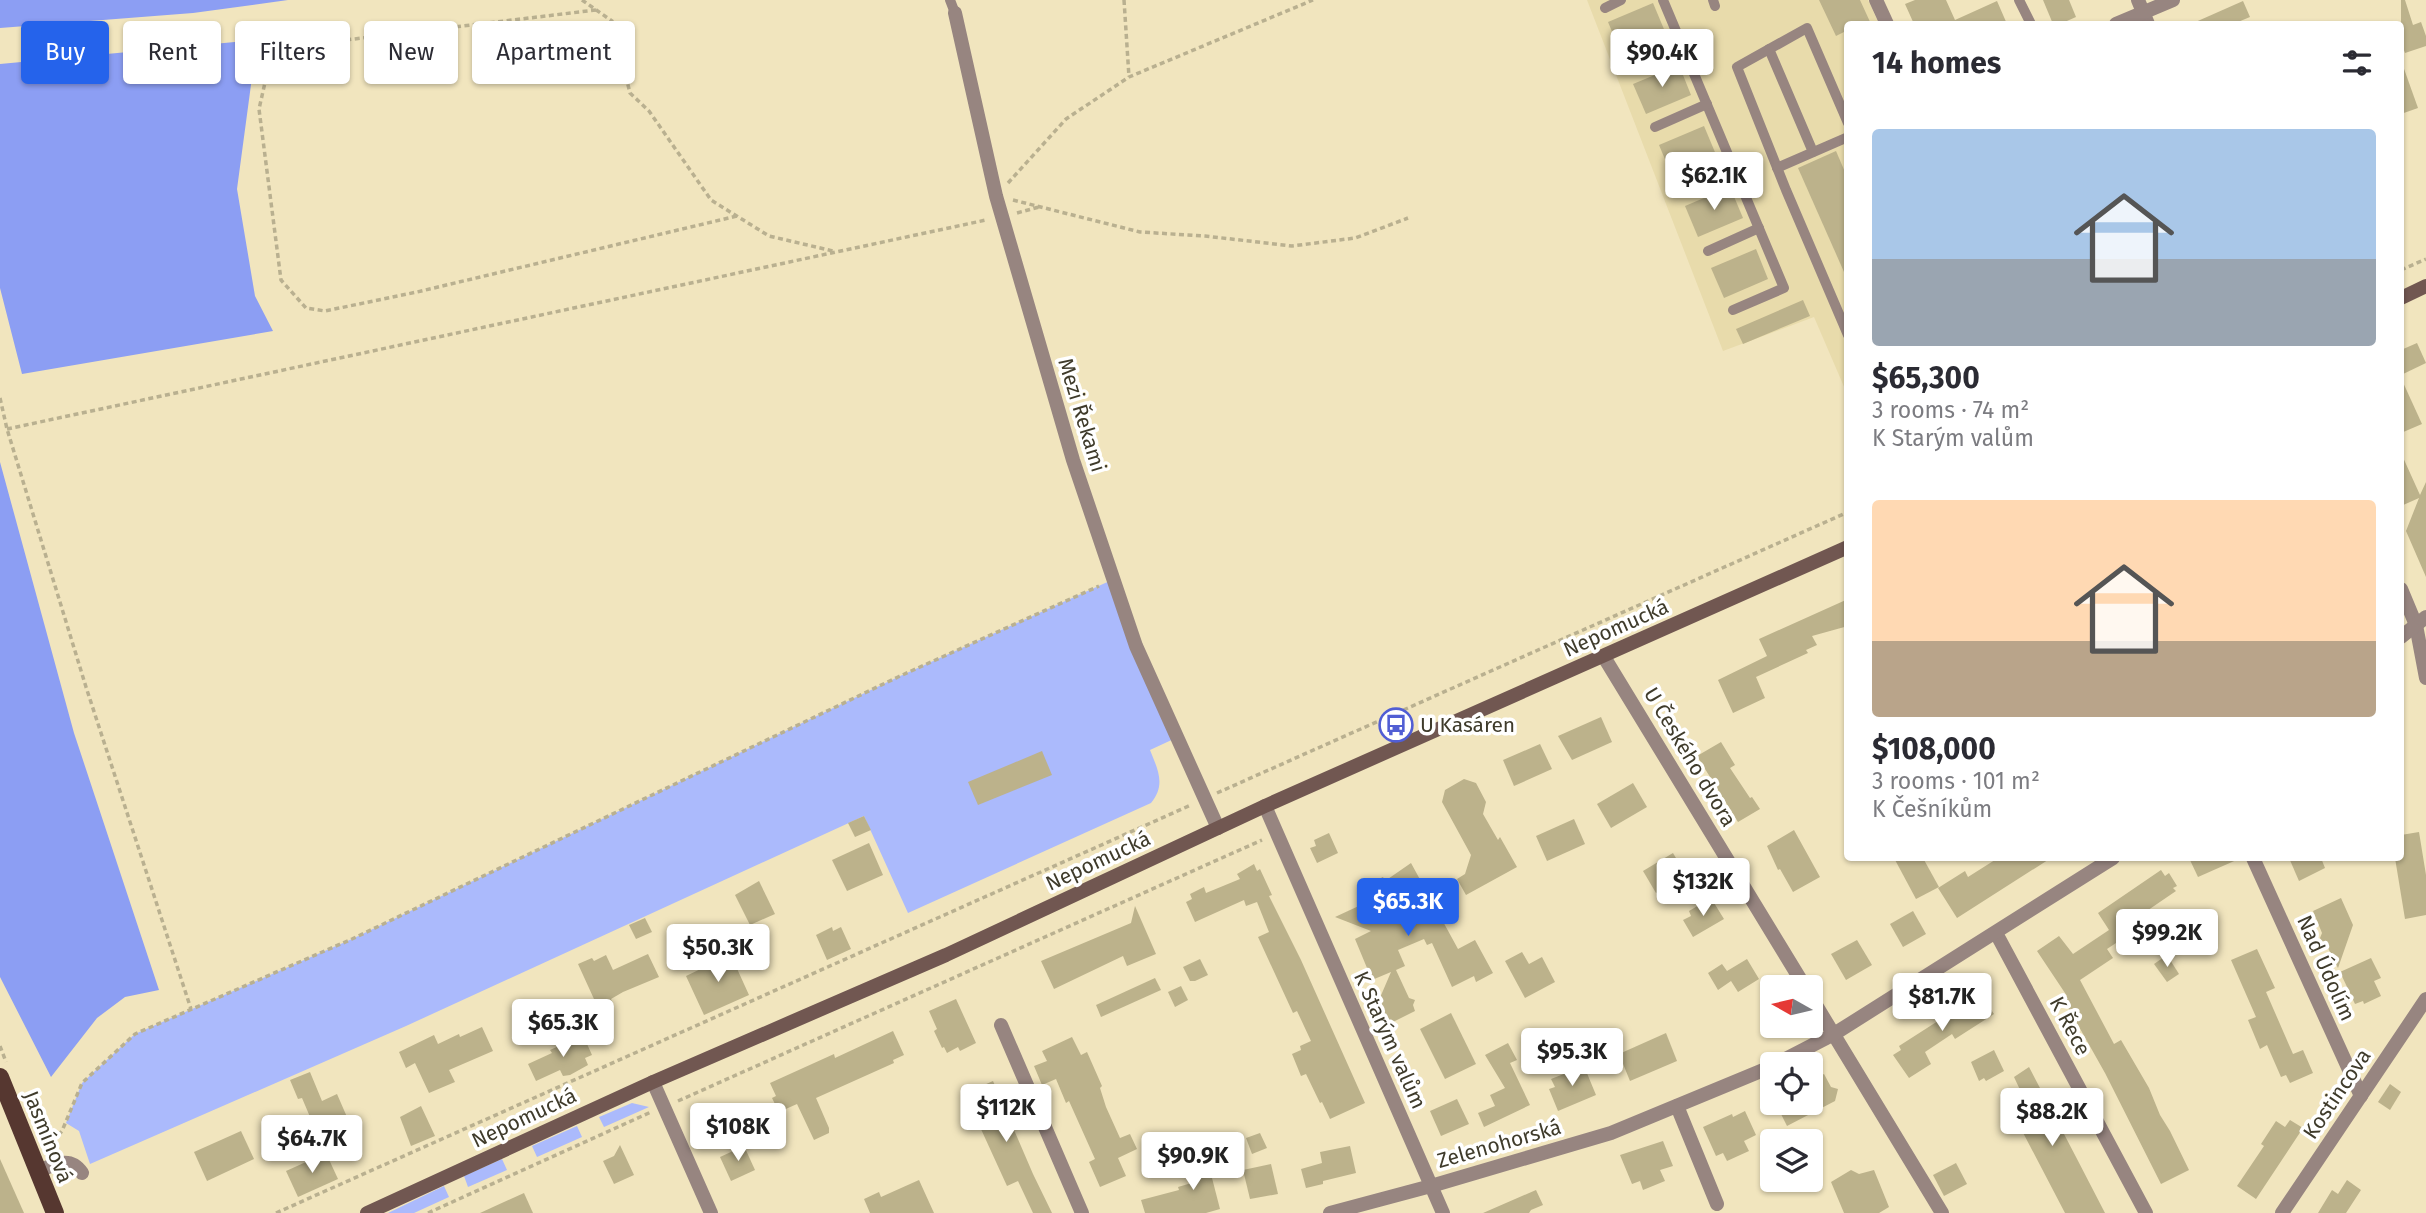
<!DOCTYPE html>
<meta charset="utf-8">
<style>
body{margin:0;font-family:"Fira Sans",sans-serif;background:#f2f2f3;color:#2b2b33;height:100vh;display:flex;flex-direction:column;font-size:26px;white-space:nowrap}
*{box-sizing:border-box;margin:0}
p{font-size:23px;color:#7c7c81}
.icon{flex:none;width:38px;height:38px;fill:none;stroke:currentColor;stroke-width:2;stroke-linecap:round;stroke-linejoin:round}
.map{position:relative;flex:1;overflow:hidden}
.details{position:absolute;left:1844px;top:21px;width:560px;height:840px;display:flex;flex-direction:column;background:#fff;border-radius:7px;box-shadow:0 2px 5px #0004}
.details>*{flex:none}
.top-card{position:absolute;left:21px;top:21px;width:665px;height:63px;display:flex;gap:14px}
.needle{width:46px;rotate:278deg}
.tools{position:absolute;left:1760px;top:975px;display:grid;gap:14px}
.tools a{display:grid;place-items:center;width:63px;height:63px;border-radius:7px;background:#fff;box-shadow:0 2px 5px #0004;font-size:35px}
.price{position:absolute;translate:-50% -60px;padding:0 16px;border-radius:7px;background:#fff;color:#222;font-size:23px;line-height:46px;filter:drop-shadow(0 2px 4px #0008)}
.price::after{content:'';position:absolute;left:50%;top:42px;width:21px;height:16px;margin-left:-10px;background:inherit;clip-path:polygon(0 0,100% 0,50% 100%)}
.price.current{background:#2563eb;color:#fff}
ul{padding:0;list-style:none}
li{display:grid;align-content:center;gap:14px;height:371px;padding:0 28px}
li span{display:grid;place-items:center;height:217px;border-radius:7px;color:#555}
li>.icon{margin-inline-start:auto}
span .icon{width:126px;height:126px;fill:#fffc;stroke-width:1}
li b{font-size:30px}
h2{display:flex;justify-content:space-between;align-items:center;height:84px;padding:0 28px;font-size:30px}
.chip{padding:0 24px;border-radius:7px;background:#fff;box-shadow:0 2px 5px #0004;font-size:24px;line-height:63px}
.chip.current{background:#2563eb;color:#fff}
.map>svg:first-child{display:block}
.built{fill:#e8dbab}
.green{fill:#abbafc}
.forest{fill:#8c9ef3}
.building{fill:#bcb28b}
.lines{fill:none;stroke-linecap:round;stroke-linejoin:round}
.path{stroke:#b9b090;stroke-width:3.5;stroke-dasharray:5 3.5;stroke-linecap:butt}
.lane{stroke:#978580;stroke-width:10}
.street{stroke:#978580;stroke-width:14}
.secondary{stroke:#715751;stroke-width:14}
.primary{stroke:#563730;stroke-width:18}
.labels{text-anchor:middle;dominant-baseline:central;stroke-width:7;stroke-linejoin:round;paint-order:stroke}
.street-label{font-size:21px;fill:#3f3b2b;stroke:#fff}
.poi-label{font-size:21px;fill:#3f3b2b;stroke:#fff;text-anchor:start}
</style>
<div class="map">
<svg width="2426" height="1213" viewBox="0 0 2426 1213">
<rect width="100%" height="100%" fill="#f1e5be"/>
<polygon class="built" points="1587,0 1868,0 1879,24 1848,24 1848,396 1814,317 1723,351"/>
<g class="green">
<path d="M1114,579L1178,737L1150,750C1158,770 1166,785 1151,803L908,913L864,816L406,1026L90,1164L79,1131L66,1123L82,1083L135,1034L352,939L898,677Z"/>
<polygon points="632,1103 649,1107 604,1127 599,1117"/>
<polygon points="577,1126 582,1137 537,1157 532,1146"/>
<polygon points="502,1159 507,1170 468,1187 464,1176"/>
<polygon points="444,1186 449,1197 414,1213 388,1213"/>
</g>
<g class="forest">
<polygon points="0,0 288,0 193,13 0,28"/>
<polygon points="257,40 237,189 255,296 273,331 22,374 0,288 0,64"/>
<polygon points="0,462 74,733 159,990 125,997 97,1018 51,1077 0,977"/>
</g>
<g class="building">
<polygon points="1819,0 1860,0 1871,24 1848,24 1848,30 1836,36"/>
<polygon points="1915,0 1946,0 1955,20 1997,1 2007,24 1914,24 1905,4"/>
<polygon points="2043,0 2069,0 2076,17 2060,24 2053,24"/>
<polygon points="2401,0 2405,0 2413,25 2421,22 2426,36 2426,46 2405,53 2401,42"/>
<polygon points="2243,1 2250,17 2233,24 2191,24"/>
<polygon points="1653,3 1666,34 1621,53 1608,22"/>
<polygon points="1679,65 1691,95 1646,114 1633,84"/>
<polygon points="2401,66 2403,66 2418,108 2401,114"/>
<polygon points="1704,126 1717,157 1672,176 1659,145"/>
<polygon points="1836,151 1848,179 1848,281 1798,168"/>
<polygon points="1730,187 1743,218 1698,237 1685,206"/>
<polygon points="1756,249 1768,279 1724,298 1711,268"/>
<polygon points="1803,300 1810,316 1743,344 1736,329"/>
<polygon points="2417,343 2426,363 2401,375 2401,350"/>
<polygon points="2401,378 2422,424 2401,433"/>
<polygon points="2401,453 2420,495 2426,482 2426,577 2406,531 2419,498 2401,506"/>
<polygon points="1848,599 1848,626 1812,636 1817,645 1806,650 1808,653 1756,677 1765,698 1733,713 1718,680 1767,656 1759,639"/>
<polygon points="1601,717 1612,742 1572,760 1558,736"/>
<polygon points="1721,742 1735,765 1730,768 1750,798 1752,797 1760,809 1738,822 1697,756"/>
<polygon points="1540,744 1552,769 1514,786 1503,760"/>
<polygon points="1042,751 1052,775 978,805 968,782"/>
<polygon points="1464,779 1476,783 1486,802 1483,814 1498,840 1500,837 1517,867 1466,895 1457,879 1465,874 1471,855 1442,802 1445,790"/>
<polygon points="1633,783 1647,807 1611,828 1597,804"/>
<polygon points="864,816 871,830 855,837 848,823"/>
<polygon points="1574,819 1585,844 1547,861 1536,836"/>
<polygon points="1794,830 1820,877 1793,892 1780,869 1778,870 1767,846"/>
<polygon points="2419,832 2426,875 2426,915 2405,919 2395,858 2401,858 2401,835"/>
<polygon points="1329,833 1338,853 1317,863 1310,848 1316,846 1314,840"/>
<polygon points="869,843 883,875 847,891 832,860"/>
<polygon points="1673,853 1686,875 1656,893 1643,871"/>
<polygon points="1894,858 1923,858 1939,887 1916,899"/>
<polygon points="1998,858 2051,858 1957,918 1938,888 1965,871 1968,877"/>
<polygon points="2189,858 2241,858 2198,877"/>
<polygon points="2289,858 2321,858 2325,868 2299,881"/>
<polygon points="1411,863 1458,949 1475,940 1493,973 1476,982 1474,976 1452,987 1432,943 1427,945 1424,939 1398,950 1405,966 1396,970 1409,998 1415,1000 1413,1005 1415,1011 1389,1024 1382,1009 1376,1007 1391,972 1372,980 1355,939 1371,931 1335,917 1376,898 1368,884 1383,877 1385,881"/>
<polygon points="1254,864 1257,871 1260,869 1272,895 1269,896 1301,960 1365,1103 1330,1119 1322,1102 1320,1103 1306,1074 1301,1076 1292,1054 1301,1050 1300,1046 1311,1041 1297,1011 1293,1013 1258,937 1269,932 1257,902 1246,906 1244,900 1195,922 1186,902 1192,899 1190,894 1204,887 1206,893 1240,879 1237,874"/>
<polygon points="2161,870 2165,876 2169,873 2177,886 2173,888 2176,891 2135,919 2140,927 2107,949 2113,958 2080,980 2114,1044 2121,1040 2149,1088 2160,1115 2170,1131 2189,1170 2161,1184 2105,1073 2065,1002 2064,998 2067,996 2037,951 2059,936 2073,954 2109,930 2098,913"/>
<polygon points="759,881 775,914 750,925 735,895"/>
<polygon points="1711,898 1724,919 1693,937 1683,920 1691,916 1689,911"/>
<polygon points="2341,898 2353,925 2338,968 2328,948 2325,949 2320,938 2322,933 2313,911"/>
<polygon points="1135,906 1156,954 1127,966 1123,956 1054,989 1041,961 1131,923"/>
<polygon points="1913,911 1926,934 1903,947 1890,924"/>
<polygon points="645,918 652,932 636,939 629,925"/>
<polygon points="832,927 833,931 841,927 851,949 827,960 816,935"/>
<polygon points="1857,940 1872,965 1846,980 1831,954"/>
<polygon points="2257,949 2275,988 2266,992 2293,1054 2303,1050 2313,1073 2290,1083 2286,1075 2281,1077 2267,1045 2260,1049 2248,1020 2256,1017 2231,960"/>
<polygon points="729,951 749,995 704,1015 686,976 713,963 712,959"/>
<polygon points="1522,952 1529,964 1542,957 1555,982 1525,998 1505,961"/>
<polygon points="648,954 659,977 623,992 611,999 613,1003 599,1010 578,964 592,958 594,961 606,955 613,970"/>
<polygon points="2167,955 2179,974 2167,982 2154,964"/>
<polygon points="2371,958 2381,978 2374,981 2381,996 2364,1004 2363,1001 2355,1004 2340,972"/>
<polygon points="1200,959 1208,975 1195,981 1190,981 1183,967"/>
<polygon points="1747,959 1759,979 1738,992 1731,981 1718,990 1708,973 1722,964 1727,971"/>
<polygon points="1155,978 1161,990 1101,1017 1096,1005"/>
<polygon points="1181,986 1188,1000 1175,1007 1168,992"/>
<polygon points="1978,990 1994,1014 1955,1039 1952,1034 1925,1052 1931,1064 1909,1078 1893,1055 1901,1050 1899,1046 1952,1012 1950,1009"/>
<polygon points="956,999 976,1043 960,1051 958,1047 947,1053 944,1047 942,1048 934,1031 937,1029 929,1011"/>
<polygon points="1451,1013 1476,1064 1445,1079 1420,1029"/>
<polygon points="482,1027 493,1051 449,1070 455,1082 429,1093 415,1063 406,1068 399,1052 434,1035 438,1044 459,1034 460,1037"/>
<polygon points="893,1031 904,1055 893,1060 894,1063 816,1098 829,1128 829,1133 814,1140 797,1104 779,1112 772,1098 776,1096 770,1083 834,1054 835,1058"/>
<polygon points="1666,1033 1677,1061 1630,1081 1619,1054"/>
<polygon points="583,1035 592,1055 585,1058 588,1065 570,1075 563,1076 560,1070 536,1081 528,1064 552,1053 550,1050"/>
<polygon points="1072,1037 1081,1055 1087,1052 1102,1086 1100,1088 1106,1107 1120,1138 1130,1134 1137,1149 1118,1158 1126,1176 1100,1187 1089,1162 1095,1159 1069,1101 1066,1103 1056,1079 1042,1085 1034,1066 1047,1061 1042,1051"/>
<polygon points="1508,1043 1517,1060 1510,1063 1530,1105 1484,1127 1478,1113 1495,1106 1490,1095 1505,1088 1485,1055"/>
<polygon points="1994,1050 2004,1071 1986,1081 1984,1078 1979,1081 1971,1062"/>
<polygon points="1584,1066 1596,1095 1558,1111 1549,1089 1555,1087 1551,1079"/>
<polygon points="2029,1067 2076,1157 2105,1213 2065,1213 2007,1102 2022,1094 2014,1077"/>
<polygon points="310,1072 322,1101 337,1094 347,1117 316,1131 302,1098 298,1099 290,1080"/>
<polygon points="1824,1074 1831,1087 1838,1089 1835,1101 1787,1126 1775,1102 1811,1102 1811,1080"/>
<polygon points="993,1081 1033,1174 1052,1213 1033,1213 1018,1181 1007,1186 975,1116 966,1093"/>
<polygon points="2390,1084 2401,1092 2390,1110 2378,1102"/>
<polygon points="1457,1099 1469,1124 1441,1136 1430,1111"/>
<polygon points="421,1106 435,1136 411,1146 400,1117"/>
<polygon points="1745,1111 1756,1135 1744,1141 1749,1151 1727,1161 1723,1153 1716,1156 1703,1127 1732,1114 1733,1117"/>
<polygon points="2290,1120 2303,1128 2256,1199 2237,1186 2264,1146 2261,1144 2276,1121 2285,1127"/>
<polygon points="241,1131 254,1159 207,1181 194,1152"/>
<polygon points="1260,1133 1267,1148 1252,1154 1246,1138"/>
<polygon points="1663,1141 1673,1166 1660,1170 1665,1181 1643,1190 1640,1181 1632,1184 1620,1155"/>
<polygon points="620,1145 634,1175 614,1184 603,1161 614,1156"/>
<polygon points="744,1146 755,1170 731,1181 720,1157"/>
<polygon points="1350,1146 1356,1173 1323,1181 1323,1184 1306,1188 1301,1169 1322,1163 1320,1152"/>
<polygon points="326,1153 338,1179 298,1197 286,1171"/>
<polygon points="1226,1154 1233,1173 1212,1178 1220,1209 1206,1213 1145,1213 1141,1200 1179,1190 1178,1187 1195,1182 1192,1175 1200,1173 1198,1167 1208,1164 1207,1159"/>
<polygon points="0,1159 24,1213 0,1213"/>
<polygon points="1956,1163 1967,1184 1944,1196 1933,1175"/>
<polygon points="1271,1164 1278,1194 1250,1199 1243,1170"/>
<polygon points="1851,1170 1859,1174 1874,1170 1889,1207 1879,1213 1844,1213 1831,1182"/>
<polygon points="919,1180 934,1213 870,1213 864,1199 879,1192 881,1197"/>
<polygon points="2347,1180 2361,1190 2346,1213 2318,1213 2332,1190 2338,1194"/>
<polygon points="1536,1190 1543,1205 1531,1210 1529,1213 1483,1213"/>
<polygon points="524,1193 533,1213 480,1213"/>
</g>
<g class="lines">
<g class="path">
<polyline points="582,0 612,21 630,93 649,111 711,200 769,236 833,251"/>
<polyline points="1124,0 1129,77"/>
<polyline points="596,10 287,47 269,65 259,109 281,280 306,308 325,311 417,292 737,216"/>
<polyline points="1008,183 1066,119 1129,77 1313,0"/>
<polyline points="1013,200 1140,232 1205,236 1292,246 1355,238 1408,218"/>
<polyline points="1017,213 1039,207"/>
<polyline points="2401,270 2426,259"/>
<polyline points="0,398 7,429 86,687 191,1009"/>
<polyline points="7,429 986,220"/>
<polyline points="1217,793 1848,512"/>
<polyline points="0,1046 6,1062"/>
<polyline points="678,1101 1262,840"/>
<polyline points="45,1145 53,1141 62,1131 82,1083 135,1034 352,939 898,677 1099,586"/>
<polyline points="276,1213 1191,805"/>
<polyline points="428,1213 651,1112"/>
</g>
<g class="lane">
<polyline points="950,0 955,13"/>
<polyline points="1663,0 1784,288 1733,310"/>
<polyline points="1713,0 1715,6"/>
<polyline points="2019,0 2031,24"/>
<polyline points="1605,8 1621,0"/>
<polyline points="1769,49 1813,152"/>
<polyline points="1629,67 1682,44"/>
<polyline points="1848,123 1807,28 1737,67 1786,190 1848,335"/>
<polyline points="1655,127 1707,104"/>
<polyline points="1777,168 1848,137"/>
<polyline points="1682,188 1733,167"/>
<polyline points="1708,251 1759,228"/>
</g>
<g class="street">
<polyline points="1876,0 1887,24"/>
<polyline points="2138,0 2148,24"/>
<polyline points="955,13 996,196 1073,460 1136,646 1218,828"/>
<polyline points="2116,24 2173,0"/>
<polyline points="2401,589 2416,625 2426,678"/>
<polyline points="2401,637 2426,617"/>
<polyline points="1604,657 1805,987"/>
<polyline points="1265,806 1443,1213"/>
<polyline points="2253,858 2361,1096"/>
<polyline points="1996,933 2146,1213"/>
<polyline points="1811,997 1942,1213"/>
<polyline points="1001,1025 1082,1213"/>
<polyline points="1776,1064 1834,1034 2113,858"/>
<polyline points="653,1082 711,1213"/>
<polyline points="1677,1106 1717,1204"/>
<path d="M38,1171C54,1165 70,1155 82,1173"/>
<polyline points="1330,1213 1431,1186 1611,1133 1773,1066"/>
<polyline points="2282,1213 2426,999"/>
</g>
<g class="secondary">
<polyline points="2401,298 2426,286"/>
<polyline points="367,1213 653,1082 946,955 1265,806 1848,547"/>
</g>
<polyline class="primary" points="0,1077 55,1213"/>
</g>
<defs>
<symbol id="bus-ring" viewBox="-11 -11 22 22"><circle r="9.5" fill="#fff" stroke="#515ed4" stroke-width="1.5"/><path d="M-5-6H5V4H4V6H2V4H-2V6H-4V4H-5ZM-3.5-4V0h7V-4ZM-3.5 1.2v1.5H-2V1.2ZM2 1.2v1.5H3.5V1.2Z" fill="#515ed4"/></symbol>
</defs>
<g fill-rule="evenodd">
<use href="#bus-ring" x="1377" y="706" width="38" height="38"/>
</g>
<g class="labels">
<g class="street-label">
<text transform="translate(1082 415) rotate(73)">Mezi Řekami</text>
<text transform="translate(1616 628) rotate(-24)">Nepomucká</text>
<text transform="translate(1690 757) rotate(59)">U Českého dvora</text>
<text transform="translate(1098 861) rotate(-25)">Nepomucká</text>
<text transform="translate(2326 968) rotate(66)">Nad Údolím</text>
<text transform="translate(2070 1026) rotate(62)">K Řece</text>
<text transform="translate(1390 1040) rotate(66)">K Starým valům</text>
<text transform="translate(2337 1094) rotate(-56)">Kostincova</text>
<text transform="translate(524 1118) rotate(-25)">Nepomucká</text>
<text transform="translate(48 1137) rotate(68)">Jasmínová</text>
<text transform="translate(1499 1144) rotate(-16)">Zelenohorská</text>
</g>
<g class="poi-label">
<text x="1420" y="725">U Kasáren</text>
</g>
</g>
</svg>
<div class="tools">
<a><svg class="needle" viewBox="-14 -14 28 28"><path d="M0-13l5 13h-10z" fill="#e53935"/><path d="M0 13l5-13h-10z" fill="#7c7c81"/></svg></a>
<a><svg class="icon" aria-label="locate" viewBox="0 0 24 24"><circle cx="12" cy="12" r="6"/><path d="M12 2v4M12 18v4M2 12h4M18 12h4"/></svg></a>
<a><svg class="icon" aria-label="layers" viewBox="0 0 24 24"><path d="M12 4l9 5-9 5-9-5zM3 14l9 5 9-5"/></svg></a>
</div>
<b class="price" style="left:1662px;top:89px">$90.4K</b>
<b class="price" style="left:1714px;top:212px">$62.1K</b>
<b class="price" style="left:1703px;top:918px">$132K</b>
<b class="price current" style="left:1408px;top:938px">$65.3K</b>
<b class="price" style="left:2167px;top:969px">$99.2K</b>
<b class="price" style="left:718px;top:984px">$50.3K</b>
<b class="price" style="left:1942px;top:1033px">$81.7K</b>
<b class="price" style="left:563px;top:1059px">$65.3K</b>
<b class="price" style="left:1572px;top:1088px">$95.3K</b>
<b class="price" style="left:1006px;top:1144px">$112K</b>
<b class="price" style="left:2052px;top:1148px">$88.2K</b>
<b class="price" style="left:738px;top:1163px">$108K</b>
<b class="price" style="left:312px;top:1175px">$64.7K</b>
<b class="price" style="left:1193px;top:1192px">$90.9K</b>
<div class="top-card">
<a class="chip current">Buy</a>
<a class="chip">Rent</a>
<a class="chip">Filters</a>
<a class="chip">New</a>
<a class="chip">Apartment</a>
</div>
<section class="details">
<h2>14 homes<svg class="icon" aria-label="filters" viewBox="0 0 24 24"><path d="M4 7h16M4 17h16"/><circle cx="9" cy="7" r="2"/><circle cx="15" cy="17" r="2"/></svg></h2>
<ul>
<li><span style="background:linear-gradient(#a9c7e8 60%,#9aa5b1 0)"><svg class="icon" aria-label="home" viewBox="0 0 24 24"><path d="M3 11l9-7 9 7M6 9v11h12V9"/></svg></span><div><b>$65,300</b><p>3 rooms · 74 m²</p><p>K Starým valům</p></div></li>
<li><span style="background:linear-gradient(#ffd9b3 65%,#b9a48a 0)"><svg class="icon" aria-label="home" viewBox="0 0 24 24"><path d="M3 11l9-7 9 7M6 9v11h12V9"/></svg></span><div><b>$108,000</b><p>3 rooms · 101 m²</p><p>K Češníkům</p></div></li>
</ul>
</section>
</div>
